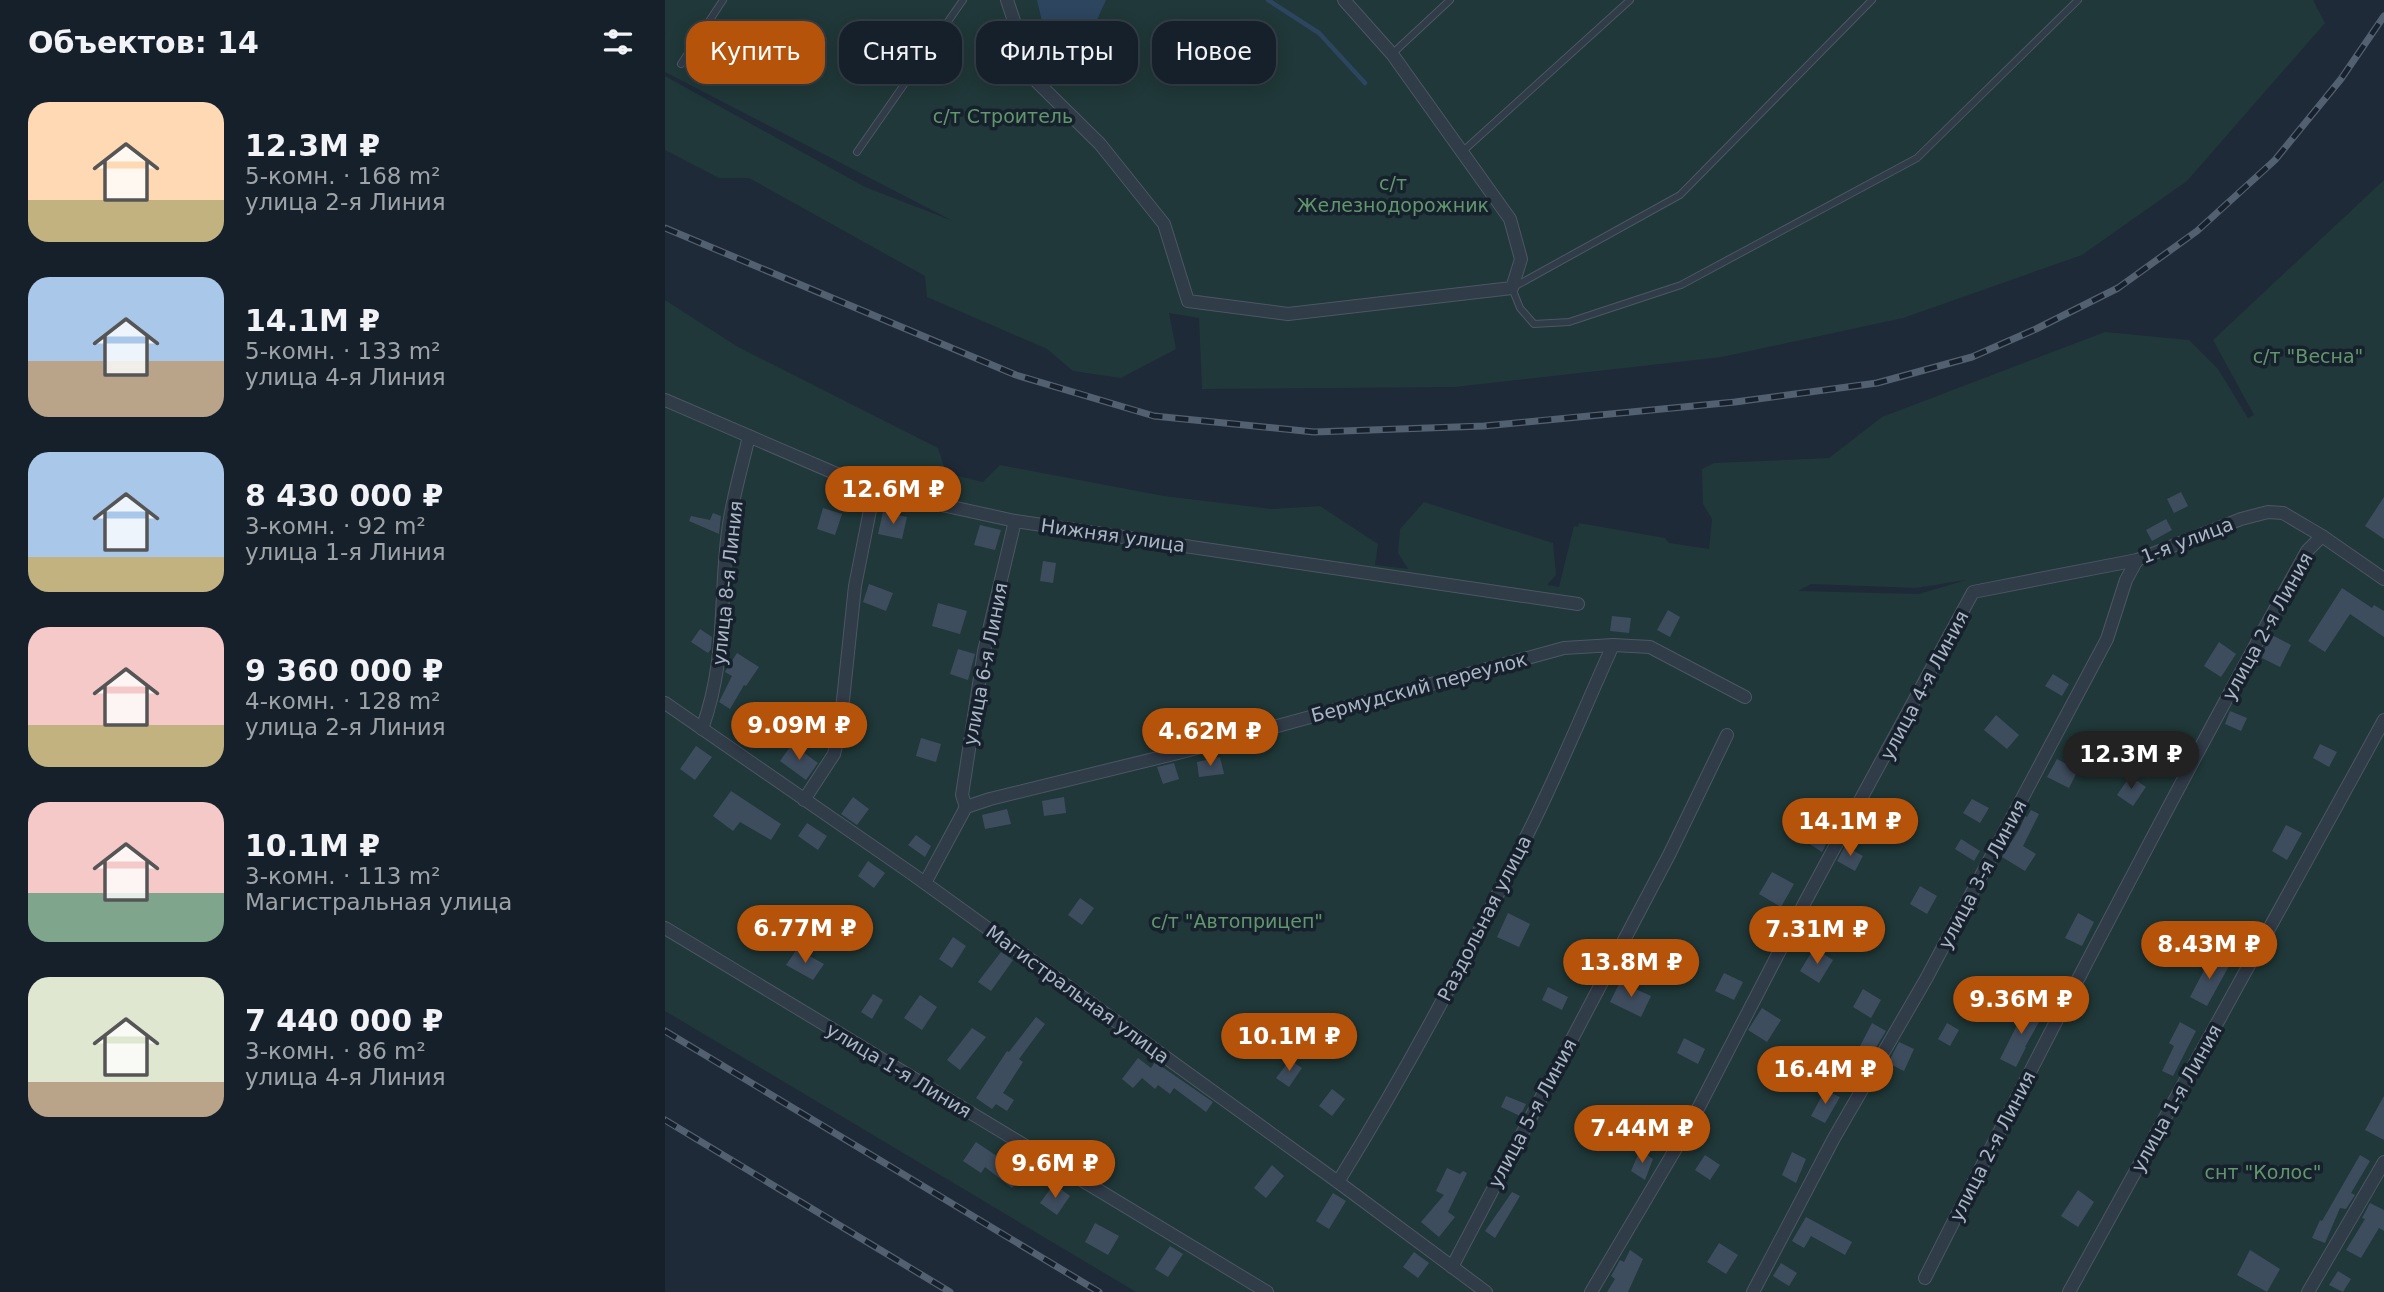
<!DOCTYPE html>
<html lang="ru">
<meta charset="utf-8">
<style>
body{margin:0;font-family:"DejaVu Sans",sans-serif;background:#232d36;color:#f1f3f6;height:100vh;display:flex;flex-direction:column;font-size:26px;white-space:nowrap}
*{box-sizing:border-box;margin:0}
p{font-size:23px;color:#9ea3a8}
.icon{flex:none;width:38px;height:38px;fill:none;stroke:currentColor;stroke-width:2;stroke-linecap:round;stroke-linejoin:round}
.map{position:relative;flex:1;overflow:hidden}
.side{display:flex;flex-direction:column;background:#16202a;width:665px}
.side>*{flex:none}
.hud{position:absolute;left:21px;top:21px;width:665px;height:63px;display:flex;gap:14px}
.price{position:absolute;translate:-50% -60px;padding:0 16px;border-radius:24px;background:#b45309;color:#fff;font-size:23px;line-height:46px;filter:drop-shadow(0 2px 4px #0008)}
.price::after{content:'';position:absolute;left:50%;top:42px;width:21px;height:16px;margin-left:-10px;background:inherit;clip-path:polygon(0 0,100% 0,50% 100%)}
.price.on{background:#222;color:#fff}
ul{padding:0;list-style:none}
li{display:flex;align-items:center;gap:21px;height:175px;padding:0 28px}
li span{display:grid;place-items:center;flex:none;width:196px;height:140px;border-radius:21px;color:#555}
li>.icon{margin-inline-start:auto}
span .icon{width:84px;height:84px;fill:#fffc;stroke-width:1}
li b{font-size:30px}
h2{display:flex;justify-content:space-between;align-items:center;height:84px;padding:0 28px;font-size:30px}
.tag{padding:0 24px;border-radius:21px;background:#16202a;box-shadow:0 4px 18px #0003,0 0 0 2px #353e47;font-size:24px;line-height:63px}
.tag.on{background:#b45309;color:#fff}
main{display:flex;flex:1;min-height:0}
.map>svg:first-child{display:block}
.green{fill:#203839;fill-rule:evenodd}
.water{fill:#2d455f}
.lines{fill:none;stroke-linecap:round;stroke-linejoin:round}
.stream{stroke:#2d455f;stroke-width:4.5}
.building{fill:#3e4d5e}
.lane-casing{stroke:#4c5764;stroke-width:8}
.street-casing{stroke:#4c5764;stroke-width:14}
.lane{stroke:#313c49;stroke-width:6}
.street{stroke:#313c49;stroke-width:12}
.rail-casing{stroke:#536070;stroke-width:7}
.rail{stroke:#17212d;stroke-width:4.5;stroke-dasharray:13;stroke-linecap:butt}
.labels{text-anchor:middle;dominant-baseline:central;stroke-width:7;stroke-linejoin:round;paint-order:stroke}
.park-label{font-size:19px;fill:#61986b;stroke:#17212d}
.street-label{font-size:19px;fill:#abb7c6;stroke:#17212d}
</style>
<main>
<section class="side">
<h2>Объектов: 14<svg class="icon" aria-label="filters" viewBox="0 0 24 24"><path d="M4 7h16M4 17h16"/><circle cx="9" cy="7" r="2"/><circle cx="15" cy="17" r="2"/></svg></h2>
<ul>
<li><span style="background:linear-gradient(#ffd9b3 70%,#c2b280 0)"><svg class="icon" aria-label="home" viewBox="0 0 24 24"><path d="M3 11l9-7 9 7M6 9v11h12V9"/></svg></span><div><b>12.3M ₽</b><p>5-комн. · 168 m²</p><p>улица 2-я Линия</p></div></li>
<li><span style="background:linear-gradient(#a9c7e8 60%,#b9a48a 0)"><svg class="icon" aria-label="home" viewBox="0 0 24 24"><path d="M3 11l9-7 9 7M6 9v11h12V9"/></svg></span><div><b>14.1M ₽</b><p>5-комн. · 133 m²</p><p>улица 4-я Линия</p></div></li>
<li><span style="background:linear-gradient(#a9c7e8 75%,#c2b280 0)"><svg class="icon" aria-label="home" viewBox="0 0 24 24"><path d="M3 11l9-7 9 7M6 9v11h12V9"/></svg></span><div><b>8 430 000 ₽</b><p>3-комн. · 92 m²</p><p>улица 1-я Линия</p></div></li>
<li><span style="background:linear-gradient(#f6c9c9 70%,#c2b280 0)"><svg class="icon" aria-label="home" viewBox="0 0 24 24"><path d="M3 11l9-7 9 7M6 9v11h12V9"/></svg></span><div><b>9 360 000 ₽</b><p>4-комн. · 128 m²</p><p>улица 2-я Линия</p></div></li>
<li><span style="background:linear-gradient(#f6c9c9 65%,#7fa58c 0)"><svg class="icon" aria-label="home" viewBox="0 0 24 24"><path d="M3 11l9-7 9 7M6 9v11h12V9"/></svg></span><div><b>10.1M ₽</b><p>3-комн. · 113 m²</p><p>Магистральная улица</p></div></li>
<li><span style="background:linear-gradient(#dfe7d0 75%,#b9a48a 0)"><svg class="icon" aria-label="home" viewBox="0 0 24 24"><path d="M3 11l9-7 9 7M6 9v11h12V9"/></svg></span><div><b>7 440 000 ₽</b><p>3-комн. · 86 m²</p><p>улица 4-я Линия</p></div></li>
</ul>
</section>
<div class="map">
<svg width="1719" height="1292" viewBox="0 0 1719 1292">
<rect width="100%" height="100%" fill="#1e2a38"/>
<g class="green">
<polygon points="0,0 1648,0 1660,23 1522,181 1417,255 1238,318 1057,357 790,387 537,389 534,318 504,313 511,349 456,378 408,371 382,349 262,297 260,276 84,178 54,178 0,150 0,76 200,187 288,221 0,72"/>
<path d="M1719,180V1292H471L0,1011V300L73,347L273,448L281,473L318,482L335,465L499,496L607,509L655,506L713,544L710,565L743,569L733,553L735,529L759,502L888,543L891,575L882,585L894,587L909,526L913,527L914,523L1000,538L1004,543L1044,549L1047,519L1038,504L1037,469L1049,463L1164,458L1217,417L1440,332L1524,340L1553,369L1583,418L1589,415L1548,340ZM1301,580L1254,594L1133,591L1146,584L1251,588Z"/>
</g>
<polygon class="water" points="372,0 441,0 430,24 395,30 377,21"/>
<g class="lines">
<polyline class="stream" points="603,0 654,33 700,83"/>
</g>
<g class="building">
<polygon points="1516,492 1523,506 1509,513 1502,499"/>
<polygon points="1719,497 1719,539 1700,526"/>
<polygon points="158,508 177,514 170,535 152,529"/>
<polygon points="218,512 242,517 237,539 213,534"/>
<polygon points="48,513 56,516 54,534 24,521 26,516 45,520"/>
<polygon points="1501,519 1507,530 1487,541 1481,530"/>
<polygon points="315,525 336,530 330,550 309,545"/>
<polygon points="378,561 391,563 388,583 375,581"/>
<polygon points="204,584 228,593 221,611 198,602"/>
<polygon points="1677,588 1707,608 1709,605 1719,611 1719,637 1685,614 1660,652 1643,641"/>
<polygon points="273,603 302,611 295,634 267,626"/>
<polygon points="1003,610 1015,617 1005,637 992,630"/>
<polygon points="947,616 966,618 964,633 945,631"/>
<polygon points="35,629 47,637 46,649 43,653 26,642"/>
<polygon points="1607,635 1626,645 1615,667 1595,657"/>
<polygon points="1554,642 1571,654 1556,677 1539,666"/>
<polygon points="293,649 310,654 303,680 285,674"/>
<polygon points="72,653 94,667 81,686 79,685 65,709 54,702 67,676 60,672 61,670"/>
<polygon points="1388,674 1404,684 1397,696 1380,686"/>
<polygon points="1565,711 1582,718 1576,731 1560,724"/>
<polygon points="1331,715 1354,735 1342,749 1319,730"/>
<polygon points="256,738 276,744 271,762 251,756"/>
<polygon points="127,744 153,763 141,780 115,761"/>
<polygon points="1655,744 1672,752 1664,767 1648,758"/>
<polygon points="31,746 47,757 30,780 15,769"/>
<polygon points="555,757 559,774 534,777 532,762"/>
<polygon points="1392,759 1413,770 1404,788 1382,777"/>
<polygon points="509,763 514,779 498,784 492,767"/>
<polygon points="1465,776 1481,787 1468,806 1452,795"/>
<polygon points="66,791 116,824 106,840 75,822 68,831 48,816"/>
<polygon points="188,797 204,809 192,825 176,814"/>
<polygon points="399,797 401,813 379,816 377,801"/>
<polygon points="1307,799 1324,808 1315,823 1298,813"/>
<polygon points="342,809 346,824 320,829 317,815"/>
<polygon points="1366,810 1374,814 1358,846 1371,854 1360,871 1337,857 1355,828 1360,816 1362,817"/>
<polygon points="142,823 162,836 153,850 133,836"/>
<polygon points="1621,825 1637,833 1622,860 1607,851"/>
<polygon points="1151,829 1165,837 1157,852 1143,843"/>
<polygon points="251,835 266,846 260,857 243,845"/>
<polygon points="1296,839 1315,851 1309,861 1290,849"/>
<polygon points="1180,846 1198,856 1190,871 1172,861"/>
<polygon points="203,861 220,873 209,888 193,876"/>
<polygon points="1107,872 1129,884 1116,907 1094,894"/>
<polygon points="1255,886 1272,896 1262,914 1245,904"/>
<polygon points="415,898 429,908 417,925 403,915"/>
<polygon points="843,913 865,924 854,947 832,937"/>
<polygon points="1413,913 1429,922 1417,946 1400,938"/>
<polygon points="1570,933 1583,941 1574,957 1561,949"/>
<polygon points="288,937 301,946 287,968 274,959"/>
<polygon points="1149,948 1168,960 1154,983 1135,971"/>
<polygon points="132,949 159,964 148,980 121,965"/>
<polygon points="915,950 936,958 930,972 910,964"/>
<polygon points="336,952 348,960 326,991 313,982"/>
<polygon points="1546,957 1564,966 1542,1006 1525,997"/>
<polygon points="1059,973 1078,982 1069,1000 1050,991"/>
<polygon points="955,982 986,996 976,1017 945,1002"/>
<polygon points="883,987 903,997 897,1010 877,1000"/>
<polygon points="1198,989 1216,1000 1206,1018 1188,1007"/>
<polygon points="208,994 218,1000 207,1019 196,1012"/>
<polygon points="255,995 272,1007 257,1030 239,1018"/>
<polygon points="1362,1005 1378,1015 1360,1047 1361,1047 1351,1067 1335,1059"/>
<polygon points="1097,1008 1116,1020 1102,1042 1083,1030"/>
<polygon points="371,1017 380,1024 354,1059 358,1062 338,1093 349,1100 342,1111 331,1104 327,1109 311,1098 342,1051 344,1052"/>
<polygon points="1515,1022 1531,1031 1508,1076 1497,1071 1509,1046 1504,1043"/>
<polygon points="1207,1023 1221,1031 1207,1054 1194,1048"/>
<polygon points="1282,1023 1294,1030 1285,1046 1273,1039"/>
<polygon points="307,1028 321,1037 295,1070 282,1060"/>
<polygon points="1019,1038 1040,1049 1033,1064 1012,1053"/>
<polygon points="1234,1042 1249,1049 1239,1071 1223,1063"/>
<polygon points="473,1058 486,1068 490,1062 548,1102 541,1112 509,1088 505,1094 493,1085 490,1089 477,1078 468,1088 457,1079"/>
<polygon points="625,1060 637,1068 624,1087 611,1078"/>
<polygon points="667,1089 680,1099 667,1116 654,1106"/>
<polygon points="1160,1090 1175,1097 1160,1123 1146,1116"/>
<polygon points="841,1096 861,1104 855,1116 836,1107"/>
<polygon points="1719,1096 1719,1140 1700,1130"/>
<polygon points="311,1142 345,1165 353,1155 365,1164 347,1188 320,1167 316,1173 298,1161"/>
<polygon points="975,1150 988,1159 980,1180 966,1171"/>
<polygon points="1127,1152 1141,1159 1131,1183 1117,1175"/>
<polygon points="1040,1155 1055,1165 1045,1180 1030,1170"/>
<polygon points="1695,1155 1705,1161 1686,1193 1690,1195 1681,1209 1675,1208 1660,1243 1647,1238 1655,1220 1657,1221"/>
<polygon points="607,1165 619,1176 601,1198 589,1188"/>
<polygon points="782,1168 795,1174 798,1171 802,1173 783,1212 790,1217 774,1237 756,1222 779,1195 771,1191"/>
<polygon points="389,1184 405,1196 392,1215 375,1203"/>
<polygon points="1413,1190 1429,1202 1413,1227 1396,1216"/>
<polygon points="847,1192 855,1196 830,1238 820,1231"/>
<polygon points="668,1193 681,1201 664,1229 651,1221"/>
<polygon points="1705,1203 1719,1210 1719,1231 1714,1228 1696,1258 1681,1250 1700,1219 1697,1218"/>
<polygon points="1141,1217 1187,1242 1180,1255 1146,1236 1139,1248 1127,1241"/>
<polygon points="430,1223 454,1236 443,1255 420,1242"/>
<polygon points="1054,1243 1073,1255 1061,1274 1042,1262"/>
<polygon points="505,1246 518,1254 503,1277 490,1269"/>
<polygon points="965,1250 978,1259 963,1292 942,1292 950,1279 946,1276 955,1260 959,1262"/>
<polygon points="1585,1250 1615,1269 1602,1292 1572,1275"/>
<polygon points="749,1252 764,1263 753,1278 738,1267"/>
<polygon points="1116,1263 1132,1273 1124,1286 1108,1276"/>
<polygon points="1673,1271 1686,1279 1678,1292 1664,1285"/>
</g>
<g class="lines">
<defs>
<g id="lane">
<polyline points="1207,0 1015,195 847,288 855,308 869,324 904,322 1016,285 1252,158 1413,0"/>
<polyline points="727,54 785,0"/>
<polyline points="16,64 58,0"/>
<polyline points="192,152 298,0"/>
<polyline points="797,152 965,0"/>
</g>
<g id="street">
<polyline points="342,0 368,78 435,144 499,224 523,301 623,314 847,288 856,259 845,219 727,54 679,0"/>
<polyline points="0,400 209,490 350,521 913,604"/>
<polyline points="0,703 246,873 673,1182 821,1292"/>
<path d="M37,729C62,660 54,602 63,531C67,499 77,467 84,436"/>
<polyline points="139,800 169,754 175,729 190,586 209,490"/>
<polyline points="301,807 297,795 319,651 350,521"/>
<polyline points="260,883 301,807 325,799 513,753 899,648 948,645 985,647 1080,697"/>
<polyline points="0,928 602,1292"/>
<path d="M673,1182C744,1067 808,947 867,825C896,766 921,705 948,645"/>
<polyline points="787,1267 1005,853 1062,735"/>
<path d="M1260,1278C1383,1034 1510,791 1642,551L1657,536"/>
<polyline points="926,1292 1023,1128 1140,902 1308,592 1472,560 1576,519 1603,512 1618,513 1657,536 1719,579"/>
<polyline points="1088,1292 1169,1138 1261,979 1442,639 1461,580 1472,560"/>
<polyline points="1404,1292 1719,720"/>
<polyline points="1643,1292 1719,1162"/>
</g>
</defs>
<use href="#lane" class="lane-casing"/>
<use href="#street" class="street-casing"/>
<use href="#lane" class="lane"/>
<use href="#street" class="street"/>
<defs>
<g id="rail">
<polyline points="0,228 351,375 489,416 649,432 819,426 1070,402 1212,383 1307,357 1371,329 1453,288 1532,231 1610,160 1676,79 1719,16"/>
<polyline points="0,1031 434,1292"/>
<polyline points="0,1120 285,1292"/>
</g>
</defs>
<use href="#rail" class="rail-casing"/>
<use href="#rail" class="rail"/>
</g>
<g class="labels">
<g class="park-label">
<text x="338" y="116">с/т Строитель</text>
<text x="728" y="183">с/т<tspan x="728" dy="22">Железнодорожник</tspan></text>
<text x="1643" y="356">с/т "Весна"</text>
<text x="572" y="921">с/т "Автоприцеп"</text>
<text x="1598" y="1172">снт "Колос"</text>
</g>
<g class="street-label">
<text transform="translate(448 535) rotate(8)">Нижняя улица</text>
<text transform="translate(1522 540) rotate(-21)">1-я улица</text>
<text transform="translate(62 583) rotate(-84)">улица 8-я Линия</text>
<text transform="translate(1602 626) rotate(-61)">улица 2-я Линия</text>
<text transform="translate(320 664) rotate(-79)">улица 6-я Линия</text>
<text transform="translate(1259 685) rotate(-62)">улица 4-я Линия</text>
<text transform="translate(754 687) rotate(-15)">Бермудский переулок</text>
<text transform="translate(1317 874) rotate(-62)">улица 3-я Линия</text>
<text transform="translate(819 918) rotate(-63)">Раздольная улица</text>
<text transform="translate(413 994) rotate(36)">Магистральная улица</text>
<text transform="translate(234 1070) rotate(31)">улица 1-я Линия</text>
<text transform="translate(1511 1098) rotate(-61)">улица 1-я Линия</text>
<text transform="translate(867 1113) rotate(-62)">улица 5-я Линия</text>
<text transform="translate(1327 1146) rotate(-63)">улица 2-я Линия</text>
</g>
</g>
</svg>
<b class="price" style="left:228px;top:526px">12.6M ₽</b>
<b class="price" style="left:134px;top:762px">9.09M ₽</b>
<b class="price" style="left:545px;top:768px">4.62M ₽</b>
<b class="price on" style="left:1466px;top:791px">12.3M ₽</b>
<b class="price" style="left:1185px;top:858px">14.1M ₽</b>
<b class="price" style="left:140px;top:965px">6.77M ₽</b>
<b class="price" style="left:1152px;top:966px">7.31M ₽</b>
<b class="price" style="left:1544px;top:981px">8.43M ₽</b>
<b class="price" style="left:966px;top:999px">13.8M ₽</b>
<b class="price" style="left:1356px;top:1036px">9.36M ₽</b>
<b class="price" style="left:624px;top:1073px">10.1M ₽</b>
<b class="price" style="left:1160px;top:1106px">16.4M ₽</b>
<b class="price" style="left:977px;top:1165px">7.44M ₽</b>
<b class="price" style="left:390px;top:1200px">9.6M ₽</b>
<div class="hud">
<a class="tag on">Купить</a>
<a class="tag">Снять</a>
<a class="tag">Фильтры</a>
<a class="tag">Новое</a>
</div>
</div>
</main>
